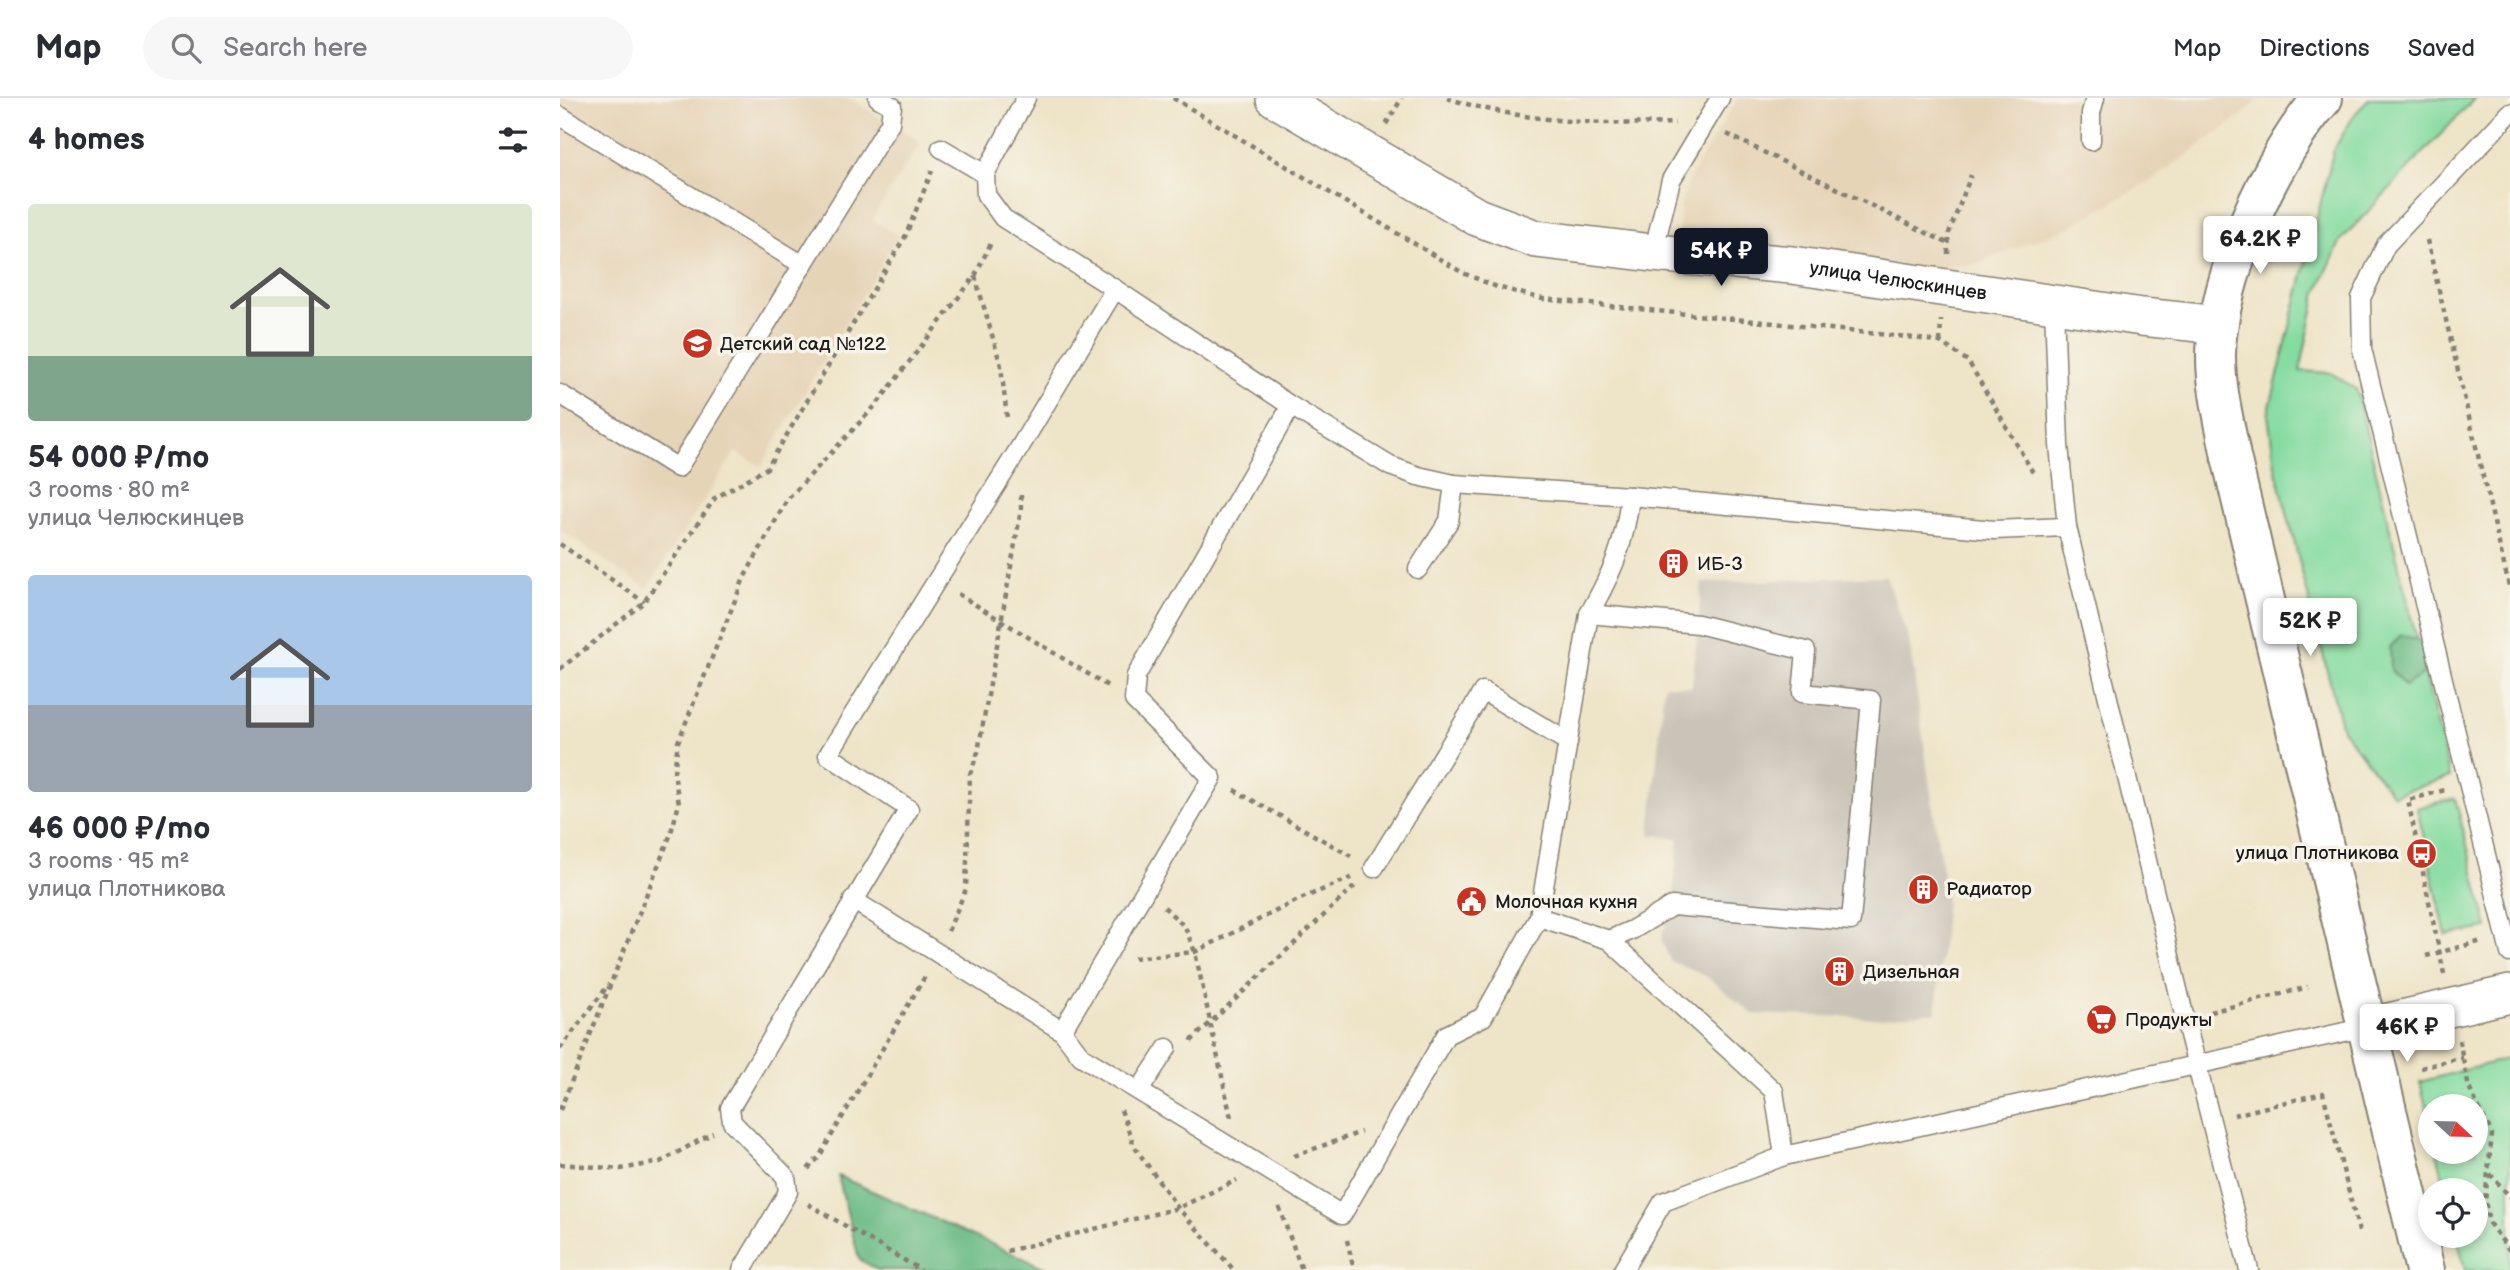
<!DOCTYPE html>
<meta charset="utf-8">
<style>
body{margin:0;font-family:"Balsamiq Sans",sans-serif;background:#f7f7f7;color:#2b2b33;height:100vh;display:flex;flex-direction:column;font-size:26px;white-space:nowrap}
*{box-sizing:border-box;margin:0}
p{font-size:23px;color:#7c7c81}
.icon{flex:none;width:38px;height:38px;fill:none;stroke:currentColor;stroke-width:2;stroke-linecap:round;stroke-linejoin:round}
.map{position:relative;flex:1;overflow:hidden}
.side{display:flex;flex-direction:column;background:#fff;width:560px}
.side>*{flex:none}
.needle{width:46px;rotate:112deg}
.controls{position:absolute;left:1858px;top:996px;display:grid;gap:14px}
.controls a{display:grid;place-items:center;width:70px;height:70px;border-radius:50%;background:#fff;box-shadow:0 4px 10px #0003;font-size:35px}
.price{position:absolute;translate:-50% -60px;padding:0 16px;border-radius:7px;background:#fff;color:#222;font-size:23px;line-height:46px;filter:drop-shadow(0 2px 4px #0008)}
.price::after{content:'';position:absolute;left:50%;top:42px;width:21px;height:16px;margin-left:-10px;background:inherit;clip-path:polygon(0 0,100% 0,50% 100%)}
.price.on{background:#111827;color:#fff}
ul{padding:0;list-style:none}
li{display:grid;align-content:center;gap:14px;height:371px;padding:0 28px}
li span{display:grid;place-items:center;height:217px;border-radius:7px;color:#555}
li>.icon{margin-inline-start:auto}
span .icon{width:126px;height:126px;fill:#fffc;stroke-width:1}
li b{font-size:30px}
h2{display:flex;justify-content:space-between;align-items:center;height:84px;padding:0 28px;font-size:30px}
header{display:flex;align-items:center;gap:42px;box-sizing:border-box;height:98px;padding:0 35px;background:#fff;border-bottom:2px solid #e1e1e2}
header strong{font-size:33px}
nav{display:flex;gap:38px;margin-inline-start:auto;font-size:24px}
.search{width:490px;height:63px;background:#f7f7f7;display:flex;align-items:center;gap:18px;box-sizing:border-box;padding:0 24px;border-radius:38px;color:#7c7c81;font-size:26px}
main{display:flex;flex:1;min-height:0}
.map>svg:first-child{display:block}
.built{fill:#e6d4b7}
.industrial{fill:#cac3b8}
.green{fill:#85dca0;stroke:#507c5e;stroke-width:2}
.forest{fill:#6cbc86;stroke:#446c51;stroke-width:2}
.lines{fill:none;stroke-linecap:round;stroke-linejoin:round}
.service-casing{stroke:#858072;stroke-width:21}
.minor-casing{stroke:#858072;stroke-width:40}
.secondary-casing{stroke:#858072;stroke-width:42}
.path{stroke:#858072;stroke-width:4.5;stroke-dasharray:5 5;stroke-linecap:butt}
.service{stroke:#fff;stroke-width:18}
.minor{stroke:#fff;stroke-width:37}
.secondary{stroke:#fff;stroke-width:38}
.labels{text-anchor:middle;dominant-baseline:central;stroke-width:7;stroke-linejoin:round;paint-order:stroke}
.street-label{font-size:19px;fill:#1c1c1c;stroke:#f7f3e8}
.poi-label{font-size:19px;fill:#1c1c1c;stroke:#f7f3e8;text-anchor:start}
</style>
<header>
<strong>Map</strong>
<div class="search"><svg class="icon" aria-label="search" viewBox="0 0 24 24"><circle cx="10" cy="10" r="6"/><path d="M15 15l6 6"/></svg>Search here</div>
<nav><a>Map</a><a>Directions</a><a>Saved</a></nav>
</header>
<main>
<section class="side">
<h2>4 homes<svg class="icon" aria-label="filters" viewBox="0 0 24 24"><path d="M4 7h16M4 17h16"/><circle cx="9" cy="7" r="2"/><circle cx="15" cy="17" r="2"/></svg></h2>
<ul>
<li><span style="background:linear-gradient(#dfe7d0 70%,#7fa58c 0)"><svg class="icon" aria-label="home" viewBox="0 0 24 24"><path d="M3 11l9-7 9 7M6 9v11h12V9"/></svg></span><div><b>54 000 ₽/mo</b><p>3 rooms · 80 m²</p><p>улица Челюскинцев</p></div></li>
<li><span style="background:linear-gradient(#a9c7e8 60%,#9aa5b1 0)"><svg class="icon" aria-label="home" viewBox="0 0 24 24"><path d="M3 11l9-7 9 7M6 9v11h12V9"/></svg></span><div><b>46 000 ₽/mo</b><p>3 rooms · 95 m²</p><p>улица Плотникова</p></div></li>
</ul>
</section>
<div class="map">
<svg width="1950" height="1172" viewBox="0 0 1950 1172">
<rect width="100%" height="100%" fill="#f7f3e8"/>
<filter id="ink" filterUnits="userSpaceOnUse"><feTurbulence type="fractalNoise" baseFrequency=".0143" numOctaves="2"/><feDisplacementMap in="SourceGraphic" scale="14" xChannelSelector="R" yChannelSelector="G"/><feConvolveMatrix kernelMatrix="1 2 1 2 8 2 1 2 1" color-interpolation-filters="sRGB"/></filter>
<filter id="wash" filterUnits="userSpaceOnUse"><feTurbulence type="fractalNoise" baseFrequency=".00686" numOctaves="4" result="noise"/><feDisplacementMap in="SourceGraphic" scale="28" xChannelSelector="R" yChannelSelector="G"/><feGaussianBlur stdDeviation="1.57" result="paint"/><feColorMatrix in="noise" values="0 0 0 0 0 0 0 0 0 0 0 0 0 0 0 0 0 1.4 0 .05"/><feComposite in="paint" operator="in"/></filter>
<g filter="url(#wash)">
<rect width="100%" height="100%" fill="#eee4c7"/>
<g class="built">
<polygon points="0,0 289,0 361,44 312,121 338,138 201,368 175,354 87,491 0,432"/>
<polygon points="1178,0 1700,0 1682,17 1598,78 1509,129 1416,166 1375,172 1347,172 1118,138 1121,107 1131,78"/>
</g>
<polygon class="industrial" points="1326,478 1349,542 1386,801 1376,914 1323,920 1193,916 1146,878 1110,863 1101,841 1112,808 1119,740 1090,737 1104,587 1132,589 1142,485"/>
<g class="green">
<polygon points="1809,0 1915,0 1781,142 1757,194 1740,273 1771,275 1796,291 1890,679 1833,697 1782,631 1715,368 1708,317 1774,51 1795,16"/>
<polygon points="1895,700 1928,830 1886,837 1857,710"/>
<polygon points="1950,960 1950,1172 1905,1172 1897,1138 1916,1138 1916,1092 1886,1092 1877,1054 1916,1054 1916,1008 1871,1008 1871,1029 1860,984"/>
</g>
<g class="forest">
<polygon points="1841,537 1866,545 1868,573 1845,588 1831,572 1830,549"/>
<polygon points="278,1078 490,1172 318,1172 299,1161"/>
</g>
</g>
<g filter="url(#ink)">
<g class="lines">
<defs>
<g id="service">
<polyline points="466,0 425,76 426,97 443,120 555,191 731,308 830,368 858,378 894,386 1070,398 1434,432 1507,429"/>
<polyline points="1950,15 1826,147 1801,200 1802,251 1950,855"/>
<polyline points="0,18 243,167"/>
<polyline points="1531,43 1531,15 1535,0"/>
<polyline points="381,50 425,76"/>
<polyline points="1093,155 1111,82 1160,0"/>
<polyline points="1494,207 1499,347 1507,429 1625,921 1689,1172"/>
<polyline points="0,296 118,370 330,25 332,8 318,0"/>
<path d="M731,308L576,578L574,602L652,680L502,933L521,958L782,1117L886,937L923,919L979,819L1029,516C1053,473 1065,446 1070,398"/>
<polyline points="858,471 889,423 894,386"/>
<polyline points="1029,516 1138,526 1246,553 1242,595 1311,602 1291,823 1112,808 1072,832 1049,842"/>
<polyline points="814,770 923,593 1008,644"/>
<polyline points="293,802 502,933"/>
<polyline points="979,819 1049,842 1214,993 1224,1058"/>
<polyline points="579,993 607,950"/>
<polyline points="182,1172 228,1094 226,1079 172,1024 170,1010 349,711 268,657 460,349 555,191"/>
<polyline points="1063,1172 1103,1104 1224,1058 1807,929"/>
</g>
<g id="minor">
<path id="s1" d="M715,0L917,119L976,141L1093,155L1232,167L1582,219L1659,227"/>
<polyline points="1807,929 1950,896"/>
</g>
<path id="secondary" d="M1763,0C1712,56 1655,183 1656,259C1656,292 1665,326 1671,359L1865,1172"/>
</defs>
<use href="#service" class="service-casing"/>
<use href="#minor" class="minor-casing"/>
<use href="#secondary" class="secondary-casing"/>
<g class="path">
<polyline points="613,0 903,175 937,189 983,201 1347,239 1380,244 1408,263 1475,378"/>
<path d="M887,0C960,24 1039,27 1115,25"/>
<polyline points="826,26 842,0"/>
<polyline points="1167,36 1389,146"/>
<polyline points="1867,142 1950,492"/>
<polyline points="1388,156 1389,135 1411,77"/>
<polyline points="415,178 441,268 447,320"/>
<polyline points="1380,244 1381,222"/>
<polyline points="0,446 84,504"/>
<polyline points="398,496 551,590"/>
<polyline points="0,571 84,504 155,400 207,370 345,139 372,73"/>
<polyline points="674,692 791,758"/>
<polyline points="604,809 625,829 635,854 671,1020"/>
<polyline points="388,833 406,791 410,676 418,654 461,412 461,396"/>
<polyline points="1866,858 1922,843"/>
<polyline points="574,860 635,854 738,802 793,779"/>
<polyline points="1884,876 1848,702 1885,692"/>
<polyline points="1650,914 1748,889"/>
<polyline points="1899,942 1909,990 1932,1036 1925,1103 1929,1125 1950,1153"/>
<polyline points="631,943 798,785"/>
<polyline points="0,951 49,886"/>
<polyline points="1861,970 1903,959"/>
<polyline points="0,1012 110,738 119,706 114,674 118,644 184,480 227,402 317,306 415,178 432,143"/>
<polyline points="561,1012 574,1048 618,1110 674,1172"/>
<polyline points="1674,1017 1763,995 1800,1137"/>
<polyline points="734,1058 801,1034"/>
<polyline points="0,1066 61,1071 100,1064 153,1035"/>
<polyline points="248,1071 259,1059 367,875"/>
<polyline points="1930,1076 1950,1099"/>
<polyline points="248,1106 361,1172"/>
<polyline points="719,1109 742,1172"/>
<polyline points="787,1142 794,1172"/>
<polyline points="447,1153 618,1110 677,1082"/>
</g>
<use href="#service" class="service"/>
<use href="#minor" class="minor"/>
<use href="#secondary" class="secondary"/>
</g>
</g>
<defs>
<symbol id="school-disc" viewBox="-11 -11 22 22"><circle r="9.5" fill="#c8321e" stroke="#f7f3e8"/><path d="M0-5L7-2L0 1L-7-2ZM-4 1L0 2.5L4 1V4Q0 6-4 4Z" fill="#fff"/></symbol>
<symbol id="building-disc" viewBox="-11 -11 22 22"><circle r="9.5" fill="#c8321e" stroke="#f7f3e8"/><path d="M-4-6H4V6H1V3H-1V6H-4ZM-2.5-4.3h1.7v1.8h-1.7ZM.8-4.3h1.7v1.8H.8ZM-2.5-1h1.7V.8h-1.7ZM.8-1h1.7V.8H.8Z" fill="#fff"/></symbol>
<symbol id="bus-disc" viewBox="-11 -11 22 22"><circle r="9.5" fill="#c8321e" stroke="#f7f3e8"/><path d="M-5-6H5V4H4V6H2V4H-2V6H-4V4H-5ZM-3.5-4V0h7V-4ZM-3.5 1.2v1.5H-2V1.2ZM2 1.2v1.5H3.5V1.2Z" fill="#fff"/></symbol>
<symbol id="civic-disc" viewBox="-11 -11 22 22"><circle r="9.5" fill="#c8321e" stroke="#f7f3e8"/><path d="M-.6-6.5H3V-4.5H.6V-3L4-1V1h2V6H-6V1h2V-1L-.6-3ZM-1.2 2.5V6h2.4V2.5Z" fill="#fff"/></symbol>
<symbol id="supermarket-disc" viewBox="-11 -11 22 22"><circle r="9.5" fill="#c8321e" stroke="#f7f3e8"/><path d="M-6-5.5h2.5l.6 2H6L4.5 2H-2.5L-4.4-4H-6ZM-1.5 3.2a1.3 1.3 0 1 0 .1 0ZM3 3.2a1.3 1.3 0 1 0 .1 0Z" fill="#fff"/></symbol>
</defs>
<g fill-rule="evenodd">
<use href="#school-disc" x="120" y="228" width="35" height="35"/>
<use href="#building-disc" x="1096" y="448" width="35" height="35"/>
<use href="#bus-disc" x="1844" y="738" width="35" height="35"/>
<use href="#building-disc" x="1346" y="774" width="35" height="35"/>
<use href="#civic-disc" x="894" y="786" width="35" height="35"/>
<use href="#building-disc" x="1262" y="856" width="35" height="35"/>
<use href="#supermarket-disc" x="1524" y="904" width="35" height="35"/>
</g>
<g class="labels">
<g class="street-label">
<text stroke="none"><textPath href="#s1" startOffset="662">улица Челюскинцев</textPath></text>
</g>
<g class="poi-label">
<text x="160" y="246">Детский сад №122</text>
<text x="1137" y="466">ИБ-3</text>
<text x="1839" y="755" text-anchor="end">улица Плотникова</text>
<text x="1386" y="791">Радиатор</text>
<text x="935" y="804">Молочная кухня</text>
<text x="1303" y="874">Дизельная</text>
<text x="1565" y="922">Продукты</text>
</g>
</g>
</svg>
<div class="controls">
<a><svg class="needle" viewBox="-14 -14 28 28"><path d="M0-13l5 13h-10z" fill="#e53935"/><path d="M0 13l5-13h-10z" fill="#7c7c81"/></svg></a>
<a><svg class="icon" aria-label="locate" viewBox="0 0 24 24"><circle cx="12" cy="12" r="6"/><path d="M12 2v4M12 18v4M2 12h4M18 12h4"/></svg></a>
</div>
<b class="price" style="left:1700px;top:178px">64.2K ₽</b>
<b class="price on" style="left:1161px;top:190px">54K ₽</b>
<b class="price" style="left:1750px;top:560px">52K ₽</b>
<b class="price" style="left:1847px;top:966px">46K ₽</b>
</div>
</main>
